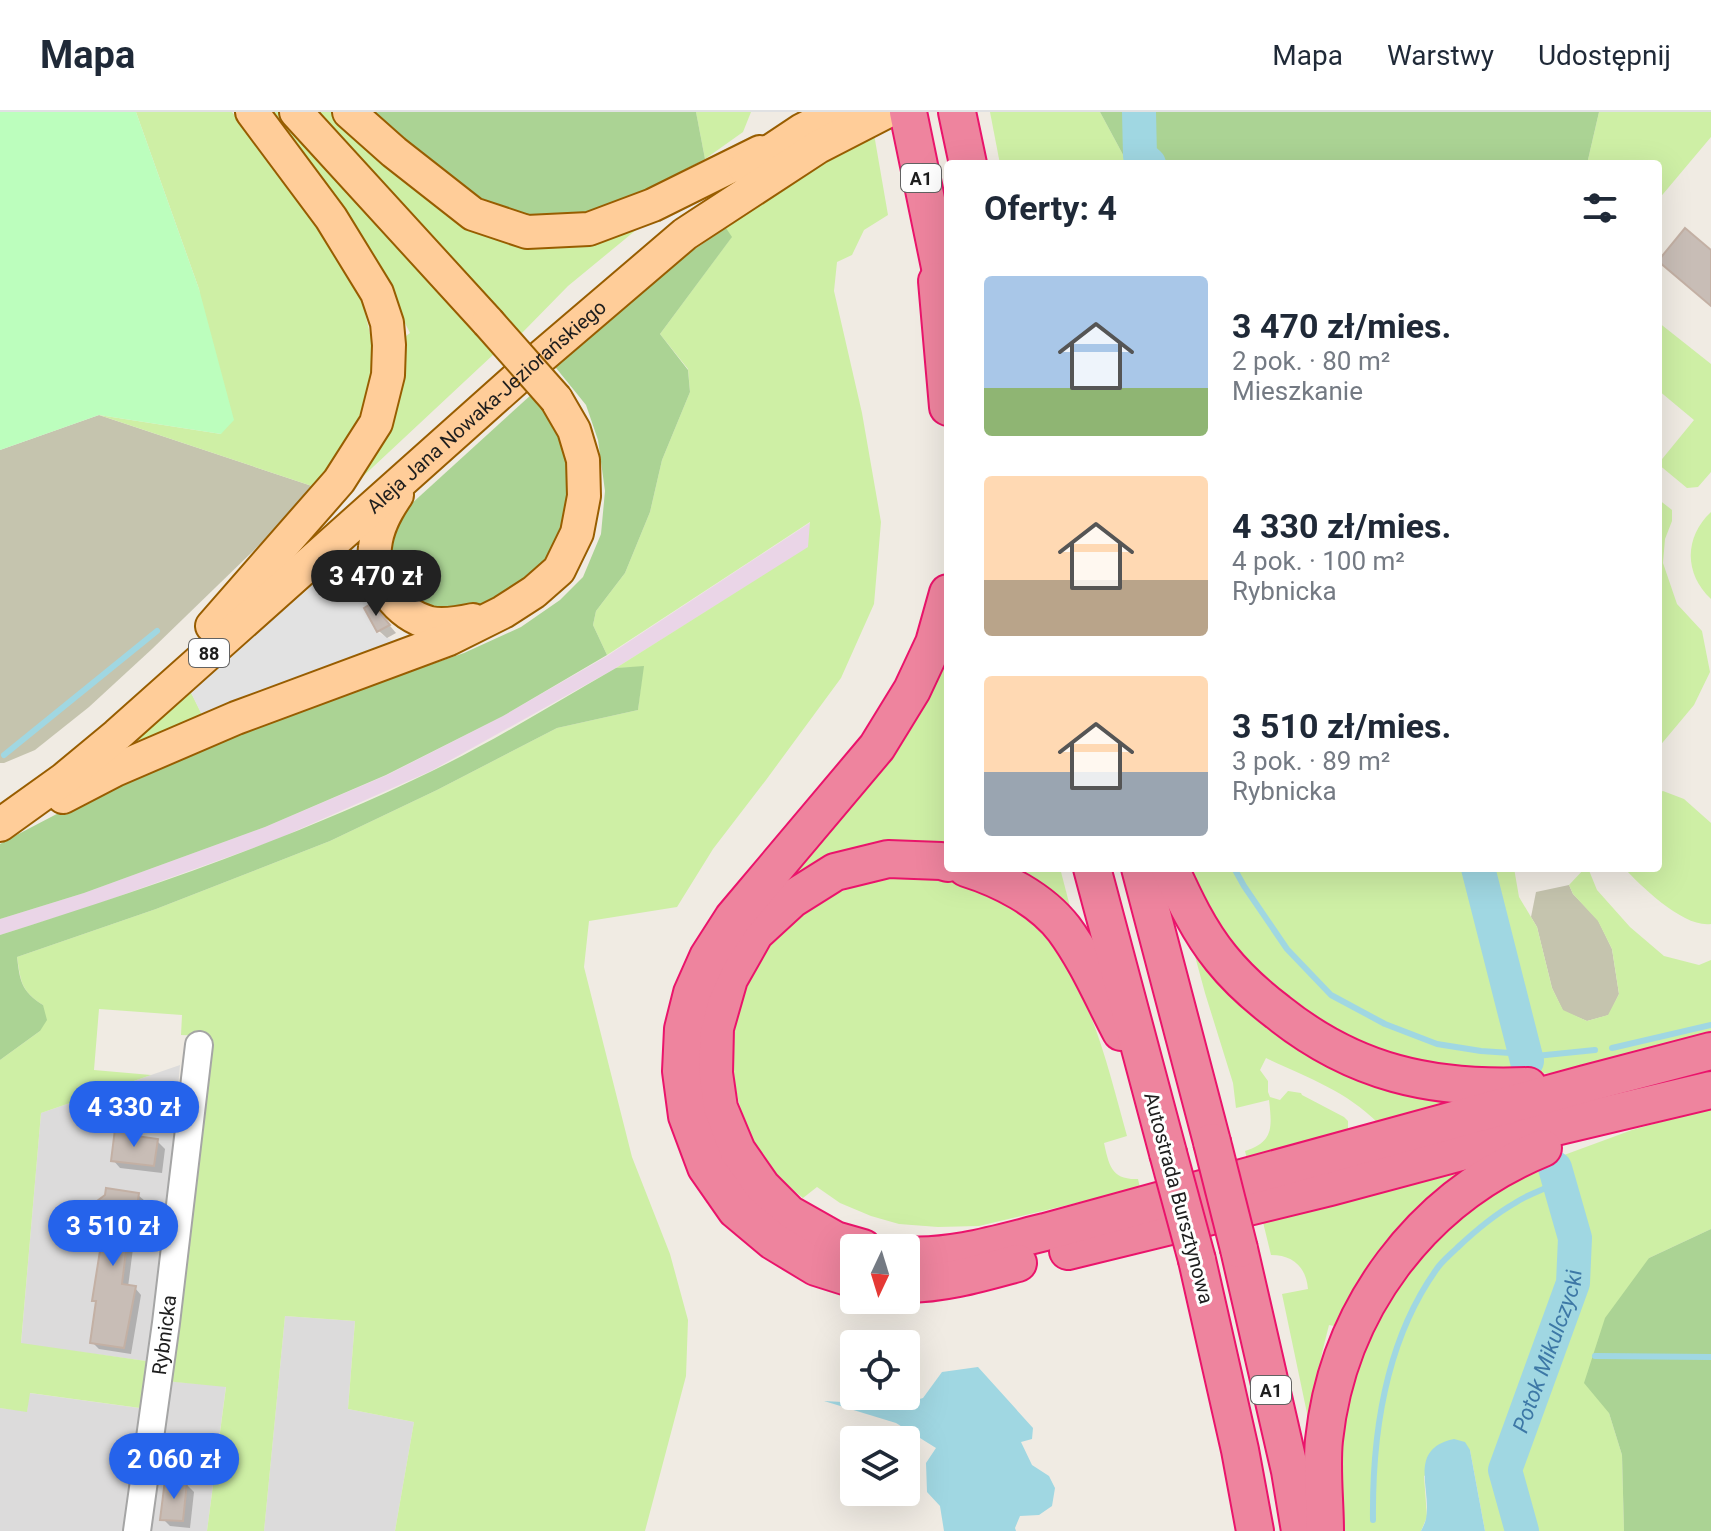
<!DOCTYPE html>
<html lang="pl">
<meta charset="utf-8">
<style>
body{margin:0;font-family:Roboto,sans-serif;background:#f6f6f7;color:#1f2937;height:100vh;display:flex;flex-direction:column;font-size:30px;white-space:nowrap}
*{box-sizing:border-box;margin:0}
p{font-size:26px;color:#747a83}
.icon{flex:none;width:44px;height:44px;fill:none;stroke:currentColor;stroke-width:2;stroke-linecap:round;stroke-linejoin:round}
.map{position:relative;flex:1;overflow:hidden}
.side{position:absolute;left:944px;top:48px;width:718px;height:712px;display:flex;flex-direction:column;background:#fff;border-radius:8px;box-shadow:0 8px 32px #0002}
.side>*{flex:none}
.needle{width:52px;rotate:184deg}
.tools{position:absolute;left:840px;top:1122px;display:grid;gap:16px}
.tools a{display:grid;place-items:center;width:80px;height:80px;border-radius:8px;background:#fff;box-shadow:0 8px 32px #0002;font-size:40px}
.price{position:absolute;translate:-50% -68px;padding:0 18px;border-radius:28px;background:#2563eb;color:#fff;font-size:26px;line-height:52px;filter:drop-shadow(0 2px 4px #0008)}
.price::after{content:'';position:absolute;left:50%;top:48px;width:24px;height:18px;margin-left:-12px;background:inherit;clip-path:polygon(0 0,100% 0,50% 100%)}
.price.current{background:#222;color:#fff}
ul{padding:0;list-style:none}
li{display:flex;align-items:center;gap:24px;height:200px;padding:0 40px}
li span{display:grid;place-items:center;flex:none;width:224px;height:160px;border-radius:8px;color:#555}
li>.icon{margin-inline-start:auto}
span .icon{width:96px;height:96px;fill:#fffc;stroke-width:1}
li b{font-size:34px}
h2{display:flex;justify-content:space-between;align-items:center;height:96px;padding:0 40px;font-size:34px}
header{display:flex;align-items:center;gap:48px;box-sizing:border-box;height:112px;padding:0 40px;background:#fff;border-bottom:2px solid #e0e1e3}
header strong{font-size:38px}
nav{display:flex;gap:44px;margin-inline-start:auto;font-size:28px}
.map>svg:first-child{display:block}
.residential{fill:#dcdbdb}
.industrial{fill:#ead5e7}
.construction{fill:#c5c4ae}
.grass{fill:#ceefa5}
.forest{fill:#abd394}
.park{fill:#bcfebd}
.parking{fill:#e2e2e2}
.water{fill:#a0d7e2}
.shadow{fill:#0003}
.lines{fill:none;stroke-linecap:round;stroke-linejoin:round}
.stream{stroke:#a0d7e2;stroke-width:6}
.river{stroke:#a0d7e2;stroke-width:34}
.building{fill:#c8bdb6;stroke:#c3b0a4;stroke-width:2}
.minor-casing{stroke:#a5a5a5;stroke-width:30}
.major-casing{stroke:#985d00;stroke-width:36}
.highway-casing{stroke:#ea146b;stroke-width:40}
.minor{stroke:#fff;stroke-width:26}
.major{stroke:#ffcd99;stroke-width:32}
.highway{stroke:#ee849e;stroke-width:36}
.major-bridge-casing{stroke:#985d00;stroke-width:36;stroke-linecap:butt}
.highway-bridge-casing{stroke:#ea146b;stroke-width:40;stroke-linecap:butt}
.major-bridge{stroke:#ffcd99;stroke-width:32}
.highway-bridge{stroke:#ee849e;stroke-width:36}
.labels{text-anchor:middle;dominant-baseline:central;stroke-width:6;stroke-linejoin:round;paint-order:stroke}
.shield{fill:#fff;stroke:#626262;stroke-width:2}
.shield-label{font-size:18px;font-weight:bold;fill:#1e1e1e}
.street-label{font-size:20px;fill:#1e1e1e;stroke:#fff}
.water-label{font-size:22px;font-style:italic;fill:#3d78a6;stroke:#fff}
</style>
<header>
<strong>Mapa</strong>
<nav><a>Mapa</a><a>Warstwy</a><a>Udostępnij</a></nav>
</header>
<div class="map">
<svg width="1711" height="1419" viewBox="0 0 1711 1419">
<rect width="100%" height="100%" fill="#f0ebe3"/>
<g class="residential">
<polygon points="180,953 157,1210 165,1269 226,1274 207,1419 0,1419 0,1296 27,1299 29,1281 139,1296 146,1249 21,1232 41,1001"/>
<polygon points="285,1204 355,1209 348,1297 414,1310 395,1419 264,1419"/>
</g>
<polygon class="industrial" points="811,410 809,435 616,556 431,659 273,729 89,795 0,823 0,807 84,781 265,715 387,663 503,604 607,544"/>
<g class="construction">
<polygon points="99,303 318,376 152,537 89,595 35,638 4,651 0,651 0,338"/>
<polygon points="1569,773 1573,782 1598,808 1612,837 1619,882 1609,903 1587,909 1563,899 1552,876 1537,815 1531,805 1536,780"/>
</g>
<g class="grass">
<polygon points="136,0 232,0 342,149 362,189 373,234 372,277 353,317 318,376 99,303 221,322 199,177"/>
<polygon points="263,0 281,0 495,241 358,369 402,227 410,221 401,203"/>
<polygon points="313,0 337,0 447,96 647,109 568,174 520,223"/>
<polygon points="696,0 751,0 743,20 705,47"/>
<polygon points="990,0 1100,0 1128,52 1000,52"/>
<polygon points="1599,0 1711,0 1711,25 1658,88 1658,52 1587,52"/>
<path d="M874,22L888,103L864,118L852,143L837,150L834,179L862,301L881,410L874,492L841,566L766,668L713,737L677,795L589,809L584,855L632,1045L670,1142L688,1208L686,1264L645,1419H395L414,1310L348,1297L355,1209L285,1204L264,1419H207L226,1275L165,1269L206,924L181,923L182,903L99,897L94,958L151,963L41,1001L21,1231L146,1249L140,1296L30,1281L27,1300L0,1296V948L40,919L43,893C21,879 21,870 17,845L156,797L330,729L437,678L557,616L638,598L643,555L616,556L808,435L810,410L607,543L593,513L596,499L625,461L650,400L662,348L690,280L688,257L660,222L731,126L726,116L810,59Z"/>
<polygon points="1658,210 1711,252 1711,360 1698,375 1687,376 1658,352 1694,308 1658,278"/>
<polygon points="1658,387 1672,398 1672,409 1665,427 1663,451 1677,492 1702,519 1710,560 1694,593 1658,636"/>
<path d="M1711,400V487C1684,462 1684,425 1711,400Z"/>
<polygon points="948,525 948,736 769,790"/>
<polygon points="188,574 206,611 109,649"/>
<path d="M1663,679L1684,687L1711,711V812C1684,816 1642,775 1624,756H1658V681Z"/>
<polygon points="1008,756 1060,756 1074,810"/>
<polygon points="1184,756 1514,756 1519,785 1537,815 1552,876 1563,898 1587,909 1608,903 1619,882 1612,837 1598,809 1573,782 1569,773 1585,756 1588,756 1597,778 1630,815 1664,844 1699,853 1711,848 1711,924 1569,960 1496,965 1399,950 1288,894 1239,851"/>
<path d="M905,764C923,765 942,766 960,771C1076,805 1099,923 1127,1024L1104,1031C1109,1053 1111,1068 1138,1067L1140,1076L979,1114L938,1115L899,1112L871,1104L840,1091L817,1075L803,1086C790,1075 777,1065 768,1052C707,968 727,844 819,791C846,775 874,768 905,764Z"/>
<path d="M1189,822L1219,862L1477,989L1378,1011C1345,978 1308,966 1266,946L1260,958L1268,969V980L1270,985L1280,988L1288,979L1301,981L1302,983L1344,1005L1348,1009V1018L1341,1022L1248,1051L1245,1039C1274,1030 1272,1015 1269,988L1236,996L1233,971L1205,881Z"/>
<polygon points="1711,996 1711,1117 1649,1146 1609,1301 1622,1343 1624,1419 1485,1419 1470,1338 1424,1364 1427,1405 1421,1419 1337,1419 1337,1340 1345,1284 1364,1229 1395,1171 1445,1112 1523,1058 1632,1018"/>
<path d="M1481,1052L1339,1215L1329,1213L1322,1241L1312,1307L1308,1306L1282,1182L1308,1177C1306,1155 1293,1143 1271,1143L1261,1102Z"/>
</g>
<g class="forest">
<polygon points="373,0 696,0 705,47 630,87 584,102 546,106 511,103 476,89"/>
<polygon points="1100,0 1599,0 1587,52 1128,52"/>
<polygon points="726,116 732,125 660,222 688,258 690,280 662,348 650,400 625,461 596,499 593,513 607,543 503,604 386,663 265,715 84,781 0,807 0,732 7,728 95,682 182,641 299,598 464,541 521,515 560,488 583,465 601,422 605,379 598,328 586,293 552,251 636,177"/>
<polygon points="532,282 555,308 566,337 570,397 542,457 489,493 459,501 424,494 409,482 399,472 392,458 389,440 398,404"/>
<path d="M644,554L638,598L557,616L437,678L330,729L156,797L17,845C20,869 21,879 43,893L47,908L40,919L0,948V823C146,777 292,727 430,660C494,629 555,591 616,556Z"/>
<polygon points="1711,1117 1711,1419 1624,1419 1622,1343 1609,1301 1584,1271 1605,1206 1649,1146"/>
</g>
<polygon class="park" points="0,0 136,0 199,177 234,308 221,322 99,303 0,338"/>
<polygon class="parking" points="360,450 375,490 365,497 377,520 405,535 366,548 363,541 239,589 206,611 190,579 333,456 349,454"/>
<g class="water">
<polygon points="978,1255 1033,1316 1032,1327 1021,1330 1032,1353 1049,1364 1055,1376 1052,1394 1039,1403 1020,1404 1015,1416 1016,1419 944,1419 940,1394 927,1380 926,1351 936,1336 896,1311 824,1289 898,1293 923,1286 942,1260"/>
<path d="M1454,1327L1465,1330L1470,1338L1485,1419H1421C1423,1415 1425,1411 1426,1407C1432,1377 1407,1337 1454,1327Z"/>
</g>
<g class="shadow">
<polygon points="380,502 396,521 387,526 379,519"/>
<polygon points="129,1020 134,1026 157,1029 165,1037 162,1061 120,1056 113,1048"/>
<polygon points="138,1083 145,1089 139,1129 134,1129 128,1175 135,1176 141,1183 131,1242 99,1237 92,1230 97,1191 94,1188 105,1121"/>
<polygon points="186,1372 194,1380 190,1416 170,1414 162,1406"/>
</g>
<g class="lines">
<g class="stream">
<polyline points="4,643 157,519"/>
<polyline points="1234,756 1244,774 1287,837 1331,883 1385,912 1437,932 1481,939 1525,942"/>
<polyline points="1612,936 1711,913"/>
<polyline points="1526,945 1595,938"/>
<polyline points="1595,1244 1711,1245"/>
<path d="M1373,1408C1372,1321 1385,1230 1436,1158C1442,1149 1450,1143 1457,1136C1475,1119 1494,1103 1515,1091C1528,1082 1545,1077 1559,1070"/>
</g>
<g class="river">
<polyline points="1139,0 1140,44 1149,52"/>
<polyline points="1478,756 1527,949"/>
<path id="s1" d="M1522,1419L1505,1358L1573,1171L1575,1126L1555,1056"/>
</g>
</g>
<g class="building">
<polygon points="1685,116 1711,138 1711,194 1658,149"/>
<polygon points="372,491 390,513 377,520 364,496"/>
<polygon points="115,1017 130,1019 129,1023 158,1027 154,1054 111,1049"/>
<polygon points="106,1076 139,1081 133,1124 128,1123 122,1172 136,1174 124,1236 90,1231 96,1189 92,1189 103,1120 101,1119 101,1113 92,1101 93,1092 105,1083"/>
<polygon points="165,1368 187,1370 183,1409 160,1408"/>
</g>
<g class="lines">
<defs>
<g id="minor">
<path id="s2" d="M137,1419L166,1211L199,933"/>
</g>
<g id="major">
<polyline points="296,0 488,210"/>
<polyline points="349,0 394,40 473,102 527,120 589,117 653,93 760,40"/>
<polyline points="745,56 802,18 838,0"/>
<path d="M397,383C386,399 377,415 375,435C371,467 398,503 430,511C444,514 459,511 473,508"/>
<polyline points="212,514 339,369 376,311 388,263 389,233 387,211 377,181 331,106 252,0"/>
<polyline points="63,685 115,658 236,606 449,527 503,500 534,480 559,458 577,421 584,384 583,348 574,318 556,287"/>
<path id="s3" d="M0,713L64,667L117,623L534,251L685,122L818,35L886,0"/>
</g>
<g id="highway">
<polyline points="908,0 948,194"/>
<polyline points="957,0 968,52"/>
<polyline points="937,169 948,295"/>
<path d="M966,756C1001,767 1041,787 1064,817C1087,848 1103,886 1121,920"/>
<polyline points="1092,756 1168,1041"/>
<polyline points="1140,756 1212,1030"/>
<path d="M1170,756C1184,787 1199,819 1221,846C1237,866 1257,884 1278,900C1354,961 1432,978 1528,974"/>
<polyline points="863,1136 835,1128 789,1102 762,1075 737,1039 719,996 714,961 715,916 729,867 755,821 792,787 835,760 888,747 941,749 948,751"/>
<polyline points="1239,1137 1290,1359 1300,1419"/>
<polyline points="1068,1139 1330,1075 1551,1016 1711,978"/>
<path d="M906,1143C953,1146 1000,1131 1045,1120L1585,972L1711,939"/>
<polyline points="1197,1148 1240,1338 1255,1419"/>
<polyline points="854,1167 816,1155 773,1129 736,1098 706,1055 687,1004 681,959 683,917 692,881 708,845 733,806 877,635 912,578 934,531 948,481"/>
<path d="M906,1172C944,1172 981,1161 1018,1151"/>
<path d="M1325,1419C1325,1389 1321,1357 1324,1328C1338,1197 1421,1086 1543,1036"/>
</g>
</defs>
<use href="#minor" class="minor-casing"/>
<use href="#major" class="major-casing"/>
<use href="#highway" class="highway-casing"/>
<use href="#minor" class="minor"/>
<use href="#major" class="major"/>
<use href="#highway" class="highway"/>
<defs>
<polyline id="major-bridge" points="488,210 556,287"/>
<g id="highway-bridge">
<polyline points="1212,1030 1239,1137"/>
<polyline points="1168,1041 1197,1148"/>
</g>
</defs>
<use href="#major-bridge" class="major-bridge-casing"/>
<use href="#highway-bridge" class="highway-bridge-casing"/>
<use href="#major-bridge" class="major-bridge"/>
<use href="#highway-bridge" class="highway-bridge"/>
</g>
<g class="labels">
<g class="shield">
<rect x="901" y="52" width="40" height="28" rx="6"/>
<rect x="189" y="527" width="40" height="28" rx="6"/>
<rect x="1251" y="1264" width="40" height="28" rx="6"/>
</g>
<g class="shield-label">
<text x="921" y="66">A1</text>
<text x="209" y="541">88</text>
<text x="1271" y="1278">A1</text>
</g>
<g class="street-label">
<text stroke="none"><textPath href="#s3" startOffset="642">Aleja Jana Nowaka-Jeziorańskiego</textPath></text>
<text transform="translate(1179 1086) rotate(75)">Autostrada Bursztynowa</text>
<text stroke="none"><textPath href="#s2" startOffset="198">Rybnicka</textPath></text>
</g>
<g class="water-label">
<text stroke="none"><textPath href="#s1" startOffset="190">Potok Mikulczycki</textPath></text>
</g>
</g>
</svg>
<div class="tools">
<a><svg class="needle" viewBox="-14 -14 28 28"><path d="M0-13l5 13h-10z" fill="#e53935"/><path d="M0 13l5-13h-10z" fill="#747a83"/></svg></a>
<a><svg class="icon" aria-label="locate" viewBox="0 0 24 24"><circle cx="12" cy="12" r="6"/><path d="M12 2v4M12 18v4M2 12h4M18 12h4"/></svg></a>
<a><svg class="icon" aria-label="layers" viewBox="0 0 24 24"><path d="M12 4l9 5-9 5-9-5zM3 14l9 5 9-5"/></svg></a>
</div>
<b class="price current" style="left:376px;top:506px">3 470 zł</b>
<b class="price" style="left:134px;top:1037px">4 330 zł</b>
<b class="price" style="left:113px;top:1156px">3 510 zł</b>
<b class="price" style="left:174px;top:1389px">2 060 zł</b>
<section class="side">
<h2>Oferty: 4<svg class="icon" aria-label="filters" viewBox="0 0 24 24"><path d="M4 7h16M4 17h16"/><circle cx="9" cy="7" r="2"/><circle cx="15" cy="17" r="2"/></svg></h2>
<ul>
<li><span style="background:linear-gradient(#a9c7e8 70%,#8fb573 0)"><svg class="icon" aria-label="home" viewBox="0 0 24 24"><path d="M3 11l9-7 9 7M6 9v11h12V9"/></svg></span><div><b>3 470 zł/mies.</b><p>2 pok. · 80 m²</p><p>Mieszkanie</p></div></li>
<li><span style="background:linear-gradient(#ffd9b3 65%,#b9a48a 0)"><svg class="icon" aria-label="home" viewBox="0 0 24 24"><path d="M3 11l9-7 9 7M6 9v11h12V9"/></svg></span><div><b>4 330 zł/mies.</b><p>4 pok. · 100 m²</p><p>Rybnicka</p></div></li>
<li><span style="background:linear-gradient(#ffd9b3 60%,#9aa5b1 0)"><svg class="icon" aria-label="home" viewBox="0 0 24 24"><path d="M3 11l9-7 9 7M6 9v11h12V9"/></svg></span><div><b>3 510 zł/mies.</b><p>3 pok. · 89 m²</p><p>Rybnicka</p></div></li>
</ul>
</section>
</div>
